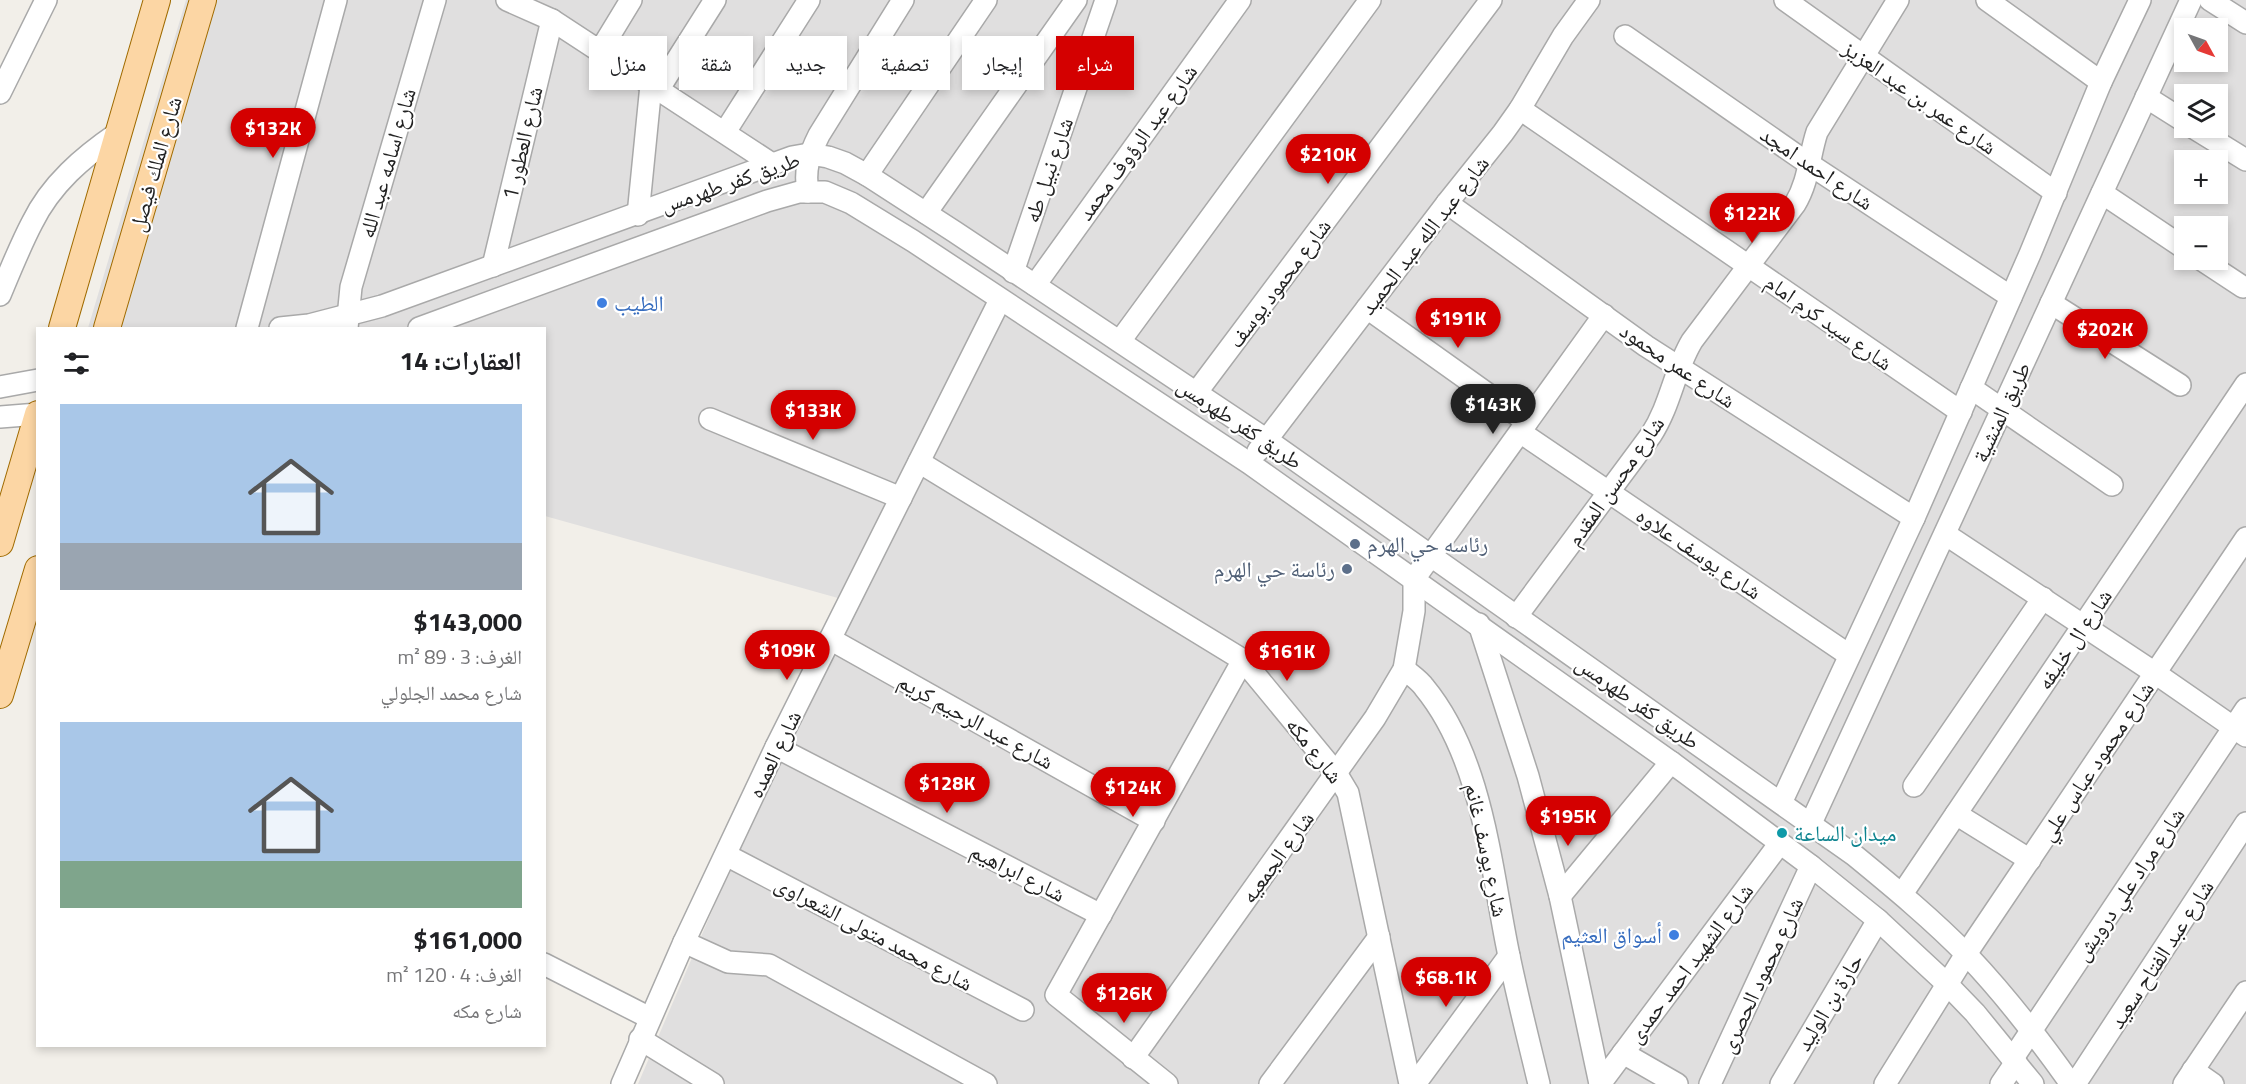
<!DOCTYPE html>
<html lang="ar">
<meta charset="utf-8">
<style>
body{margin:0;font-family:"Titillium Web","Noto Naskh Arabic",sans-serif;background:#f6f6f6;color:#202124;direction:rtl;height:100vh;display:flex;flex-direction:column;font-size:22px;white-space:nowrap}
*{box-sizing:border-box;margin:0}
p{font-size:20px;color:#757577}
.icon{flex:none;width:33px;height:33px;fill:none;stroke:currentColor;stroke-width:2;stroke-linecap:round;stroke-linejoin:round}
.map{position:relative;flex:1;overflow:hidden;direction:ltr}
.panel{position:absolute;left:36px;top:327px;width:510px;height:720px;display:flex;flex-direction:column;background:#fff;border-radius:0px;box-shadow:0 3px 9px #0003;direction:rtl}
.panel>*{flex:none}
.guide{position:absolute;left:564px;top:36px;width:570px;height:54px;direction:rtl;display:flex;gap:12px}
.needle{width:39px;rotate:130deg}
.controls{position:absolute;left:2174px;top:18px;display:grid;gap:12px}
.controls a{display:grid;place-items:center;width:54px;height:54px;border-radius:0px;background:#fff;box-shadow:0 3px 9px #0003;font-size:30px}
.price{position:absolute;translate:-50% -51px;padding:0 14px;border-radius:21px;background:#d40000;color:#fff;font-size:20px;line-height:39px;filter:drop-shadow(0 2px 3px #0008)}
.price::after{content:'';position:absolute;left:50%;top:36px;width:18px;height:14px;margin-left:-9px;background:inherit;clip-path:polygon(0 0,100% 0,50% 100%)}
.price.current{background:#222;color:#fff}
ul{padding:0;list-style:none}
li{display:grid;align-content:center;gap:12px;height:318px;padding:0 24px}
li span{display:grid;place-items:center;height:186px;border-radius:0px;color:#555}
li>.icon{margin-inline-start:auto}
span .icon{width:108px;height:108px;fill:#fffc;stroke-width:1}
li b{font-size:26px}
h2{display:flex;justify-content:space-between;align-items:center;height:72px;padding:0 24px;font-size:26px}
.pill{padding:0 21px;border-radius:0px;background:#fff;box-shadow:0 3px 9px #0003;font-size:21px;line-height:54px}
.pill.current{background:#d40000;color:#fff}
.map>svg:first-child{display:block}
.residential{fill:#e0dfdf;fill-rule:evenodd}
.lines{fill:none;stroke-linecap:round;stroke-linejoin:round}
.minor-casing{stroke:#a9a9a9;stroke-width:24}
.major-casing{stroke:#a06b00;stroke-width:28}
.minor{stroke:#fff;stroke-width:21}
.major{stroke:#fcd6a4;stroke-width:26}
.shop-dot{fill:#3f7fe0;stroke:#fff;stroke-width:2}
.service-dot{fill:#5c6f8a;stroke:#fff;stroke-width:2}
.culture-dot{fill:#0f9aa8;stroke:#fff;stroke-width:2}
.labels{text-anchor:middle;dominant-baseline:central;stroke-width:4.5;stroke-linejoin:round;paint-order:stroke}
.street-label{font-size:22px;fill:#222;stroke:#fff}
.shop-label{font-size:22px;fill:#366cbe;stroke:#fff;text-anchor:start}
.service-label{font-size:22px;fill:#4e5e75;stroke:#fff;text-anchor:start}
.culture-label{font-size:22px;fill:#0d838f;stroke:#fff;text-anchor:start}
</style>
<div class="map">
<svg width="2246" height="1084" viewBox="0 0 2246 1084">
<rect width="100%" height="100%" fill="#f2efe9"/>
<path class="residential" d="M186,0H2246V1084H638L845,600L545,516L544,328H88ZM2184,28H2217V62H2184ZM2184,94H2217V128H2184ZM2184,160H2217V194H2184ZM2184,226H2217V260H2184Z"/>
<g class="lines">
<defs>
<g id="minor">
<polyline points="507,0 552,20 772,164"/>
<polyline points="1785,0 2056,193"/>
<polyline points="1987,0 2101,82"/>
<polyline points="2210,0 2246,23"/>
<polyline points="1625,36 1809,164 2011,297"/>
<polyline points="600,51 631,0"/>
<polyline points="658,90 715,0"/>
<polyline points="0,93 46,0"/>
<polyline points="2146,97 2184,121"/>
<polyline points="1520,109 1961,412"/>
<polyline points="2194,128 2246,160"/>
<polyline points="725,132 809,0"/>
<polyline points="867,175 986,0"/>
<path d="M808,192C804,170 809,155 819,135L903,0"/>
<polyline points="2102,193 2184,248"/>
<polyline points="1447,203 1646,346 1914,518"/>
<polyline points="926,213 1076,0"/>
<polyline points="638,215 651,85"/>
<polyline points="2202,260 2243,287"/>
<polyline points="493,266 552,20"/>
<polyline points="1013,272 1106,0"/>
<polyline points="1035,285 1240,0"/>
<path d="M0,295C10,271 20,246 32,223C51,184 83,157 118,133"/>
<polyline points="2051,303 2180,385"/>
<polyline points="1367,308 1527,422"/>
<polyline points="247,328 336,0"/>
<path d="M280,328L309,325L382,306L792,157L809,154L828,157L845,163L867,175L955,232L1267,440L1854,855C1893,887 1933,920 1968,956C2006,996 2039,1039 2071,1084"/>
<polyline points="347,328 351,287 435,0"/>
<polyline points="419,328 767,201 799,192 825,192 851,203 913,241 1249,463 1671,762 1811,866 1878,920 1947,984 1975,1013 2033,1084"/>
<polyline points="1120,341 1370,0"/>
<polyline points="0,387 38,380"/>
<polyline points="1971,388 2112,485"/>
<polyline points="1196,393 1491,0"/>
<polyline points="0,417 38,414"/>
<polyline points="710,419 901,498"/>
<polyline points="1520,432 1849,655"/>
<polyline points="1258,451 1447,203 1503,133 1520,109 1563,36 1589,0"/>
<polyline points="919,462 1243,660 1336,773 1348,793 1410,1084"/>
<polyline points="1945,534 2155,673 2246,736"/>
<path d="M1516,617L1651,435C1671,404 1674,371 1692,341L1795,204C1809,181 1809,156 1817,132L1898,0"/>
<polyline points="1479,624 1528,776 1560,896 1600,1084"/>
<polyline points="830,639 1154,821"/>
<path d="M1404,669C1411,675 1419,680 1424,687C1481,756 1490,860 1507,946C1516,992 1528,1038 1539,1084"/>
<polyline points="776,747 1101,915"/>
<polyline points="1914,786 2043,598"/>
<polyline points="1781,803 1914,518 2030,254 2101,82 2140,0"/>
<polyline points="1956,814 2030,860"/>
<polyline points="1811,823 2191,0"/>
<polyline points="726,855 1023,1010"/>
<polyline points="1902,894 2246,384"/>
<polyline points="1560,896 1671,762"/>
<polyline points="684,942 728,962 769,965 986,1084"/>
<polyline points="544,964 650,1018"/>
<polyline points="640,1039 713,1084"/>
<polyline points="1623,1053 1677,1084"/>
<polyline points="1133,1058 1375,718 1404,669 1414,611 1414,579 1604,315"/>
<polyline points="2013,1058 2246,709"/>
<polyline points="2193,1070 2213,1084"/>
<polyline points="622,1084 684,942 776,747 1000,300"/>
<polyline points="1167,1084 1056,995 1243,660"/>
<polyline points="1270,1084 1379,937"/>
<polyline points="1415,1084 1509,956"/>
<polyline points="1600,1084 1780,843"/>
<polyline points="1710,1084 1811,866"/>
<polyline points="1781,1084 1878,920"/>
<polyline points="1885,1084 1966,954 2246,538"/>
<polyline points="2001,1084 2016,1062"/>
<polyline points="2075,1084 2246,823"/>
<polyline points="2184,1084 2246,992"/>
</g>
<g id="major">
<polyline points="62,328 157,0"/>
<polyline points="107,328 203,0"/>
<polyline points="0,543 38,414"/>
<polyline points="0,695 38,569"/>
</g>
</defs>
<use href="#minor" class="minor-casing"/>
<use href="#major" class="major-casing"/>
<use href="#minor" class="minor"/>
<use href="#major" class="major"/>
</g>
<g class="shop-dot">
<circle cx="602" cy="303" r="6"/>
<circle cx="1674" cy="935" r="6"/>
</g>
<g class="service-dot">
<circle cx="1355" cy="544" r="6"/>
<circle cx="1347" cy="569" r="6"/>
</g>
<circle class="culture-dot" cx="1782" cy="833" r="6"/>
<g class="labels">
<g class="street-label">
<text transform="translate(1920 97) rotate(35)">شارع عمر بن عبد العزيز</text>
<text transform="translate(1137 142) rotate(-54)">شارع عبد الرؤوف محمد</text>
<text transform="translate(522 143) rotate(-77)">شارع العطور 1</text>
<text transform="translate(387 163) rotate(-74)">شارع اسامه عبد الله</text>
<text transform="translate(155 164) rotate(-74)">شارع الملك فيصل</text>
<text transform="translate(1817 168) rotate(34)">شارع احمد امجد</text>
<text transform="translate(1048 170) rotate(-71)">شارع نبيل طه</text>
<text transform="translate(730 182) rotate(-19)">طريق كفر طهرمس</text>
<text transform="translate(1424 235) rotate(-52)">شارع عبد الله عبد الحميد</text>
<text transform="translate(1279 283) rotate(-53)">شارع محمود يوسف</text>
<text transform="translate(1829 322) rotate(35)">شارع سيد كرم امام</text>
<text transform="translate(1678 365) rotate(34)">شارع عمر محمود</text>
<text transform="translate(2001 412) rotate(-65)">طريق المنشية</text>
<text transform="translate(1240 423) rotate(34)">طريق كفر طهرمس</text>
<text transform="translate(1615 481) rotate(-55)">شارع محسن المقدم</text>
<text transform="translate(1699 553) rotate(34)">شارع يوسف علاوه</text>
<text transform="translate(2074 639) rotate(-56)">شارع ال خليفه</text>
<text transform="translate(1638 702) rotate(35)">طريق كفر طهرمس</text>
<text transform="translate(976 721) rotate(29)">شارع عبد الرحيم كريم</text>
<text transform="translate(1315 750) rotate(52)">شارع مكه</text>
<text transform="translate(774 754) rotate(-64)">شارع العمده</text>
<text transform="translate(2096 761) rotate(-56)">شارع محمود عباس علي</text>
<text transform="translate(1487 850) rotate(78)">شارع يوسف غانم</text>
<text transform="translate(1277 857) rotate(-54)">شارع الجمعيه</text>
<text transform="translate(1018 872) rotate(27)">شارع ابراهيم</text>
<text transform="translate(2129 884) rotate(-56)">شارع مراد علي درويش</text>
<text transform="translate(874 933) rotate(28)">شارع محمد متولى الشعراوى</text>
<text transform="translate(2161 954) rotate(-57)">شارع عبد الفتاح سعيد</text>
<text transform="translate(1690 963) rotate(-53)">شارع الشهيد احمد حمدى</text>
<text transform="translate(1761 975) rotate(-65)">شارع محمود الحصرى</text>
<text transform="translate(1829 1002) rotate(-59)">حارة بن الوليد</text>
</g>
<g class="shop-label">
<text x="614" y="303">الطيب</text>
<text x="1662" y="935" text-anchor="end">أسواق العثيم</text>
</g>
<g class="service-label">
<text x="1367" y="544">رئاسه حي الهرم</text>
<text x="1335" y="569" text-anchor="end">رئاسة حي الهرم</text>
</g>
<g class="culture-label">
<text x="1794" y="833">ميدان الساعة</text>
</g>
</g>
</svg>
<div class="controls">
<a><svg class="needle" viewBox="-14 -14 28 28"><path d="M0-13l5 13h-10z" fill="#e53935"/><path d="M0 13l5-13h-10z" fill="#757577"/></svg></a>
<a><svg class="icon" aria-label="layers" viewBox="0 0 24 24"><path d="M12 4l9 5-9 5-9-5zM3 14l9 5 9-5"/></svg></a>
<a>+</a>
<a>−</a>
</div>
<b class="price" style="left:273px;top:159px">$132K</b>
<b class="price" style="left:1328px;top:185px">$210K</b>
<b class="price" style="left:1752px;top:244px">$122K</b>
<b class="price" style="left:1458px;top:349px">$191K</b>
<b class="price" style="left:2105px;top:360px">$202K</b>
<b class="price current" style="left:1493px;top:435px">$143K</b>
<b class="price" style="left:813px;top:441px">$133K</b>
<b class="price" style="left:787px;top:681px">$109K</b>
<b class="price" style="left:1287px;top:682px">$161K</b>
<b class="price" style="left:947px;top:814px">$128K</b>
<b class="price" style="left:1133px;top:818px">$124K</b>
<b class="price" style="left:1568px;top:847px">$195K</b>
<b class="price" style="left:1446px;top:1008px">$68.1K</b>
<b class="price" style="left:1124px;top:1024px">$126K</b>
<div class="guide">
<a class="pill current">شراء</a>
<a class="pill">إيجار</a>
<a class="pill">تصفية</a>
<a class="pill">جديد</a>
<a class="pill">شقة</a>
<a class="pill">منزل</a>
</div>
<section class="panel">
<h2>العقارات: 14<svg class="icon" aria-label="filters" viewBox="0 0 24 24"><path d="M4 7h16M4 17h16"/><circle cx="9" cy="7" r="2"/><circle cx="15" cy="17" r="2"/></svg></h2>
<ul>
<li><span style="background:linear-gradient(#a9c7e8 75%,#9aa5b1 0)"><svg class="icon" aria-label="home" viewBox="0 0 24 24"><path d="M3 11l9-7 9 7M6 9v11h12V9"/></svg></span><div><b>$143,000</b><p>الغرف: 3 · 89 m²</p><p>شارع محمد الجلولي</p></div></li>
<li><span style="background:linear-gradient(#a9c7e8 75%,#7fa58c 0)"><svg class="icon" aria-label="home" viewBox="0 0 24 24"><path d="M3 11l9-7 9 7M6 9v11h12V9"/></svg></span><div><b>$161,000</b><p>الغرف: 4 · 120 m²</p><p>شارع مكه</p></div></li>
</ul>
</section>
</div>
